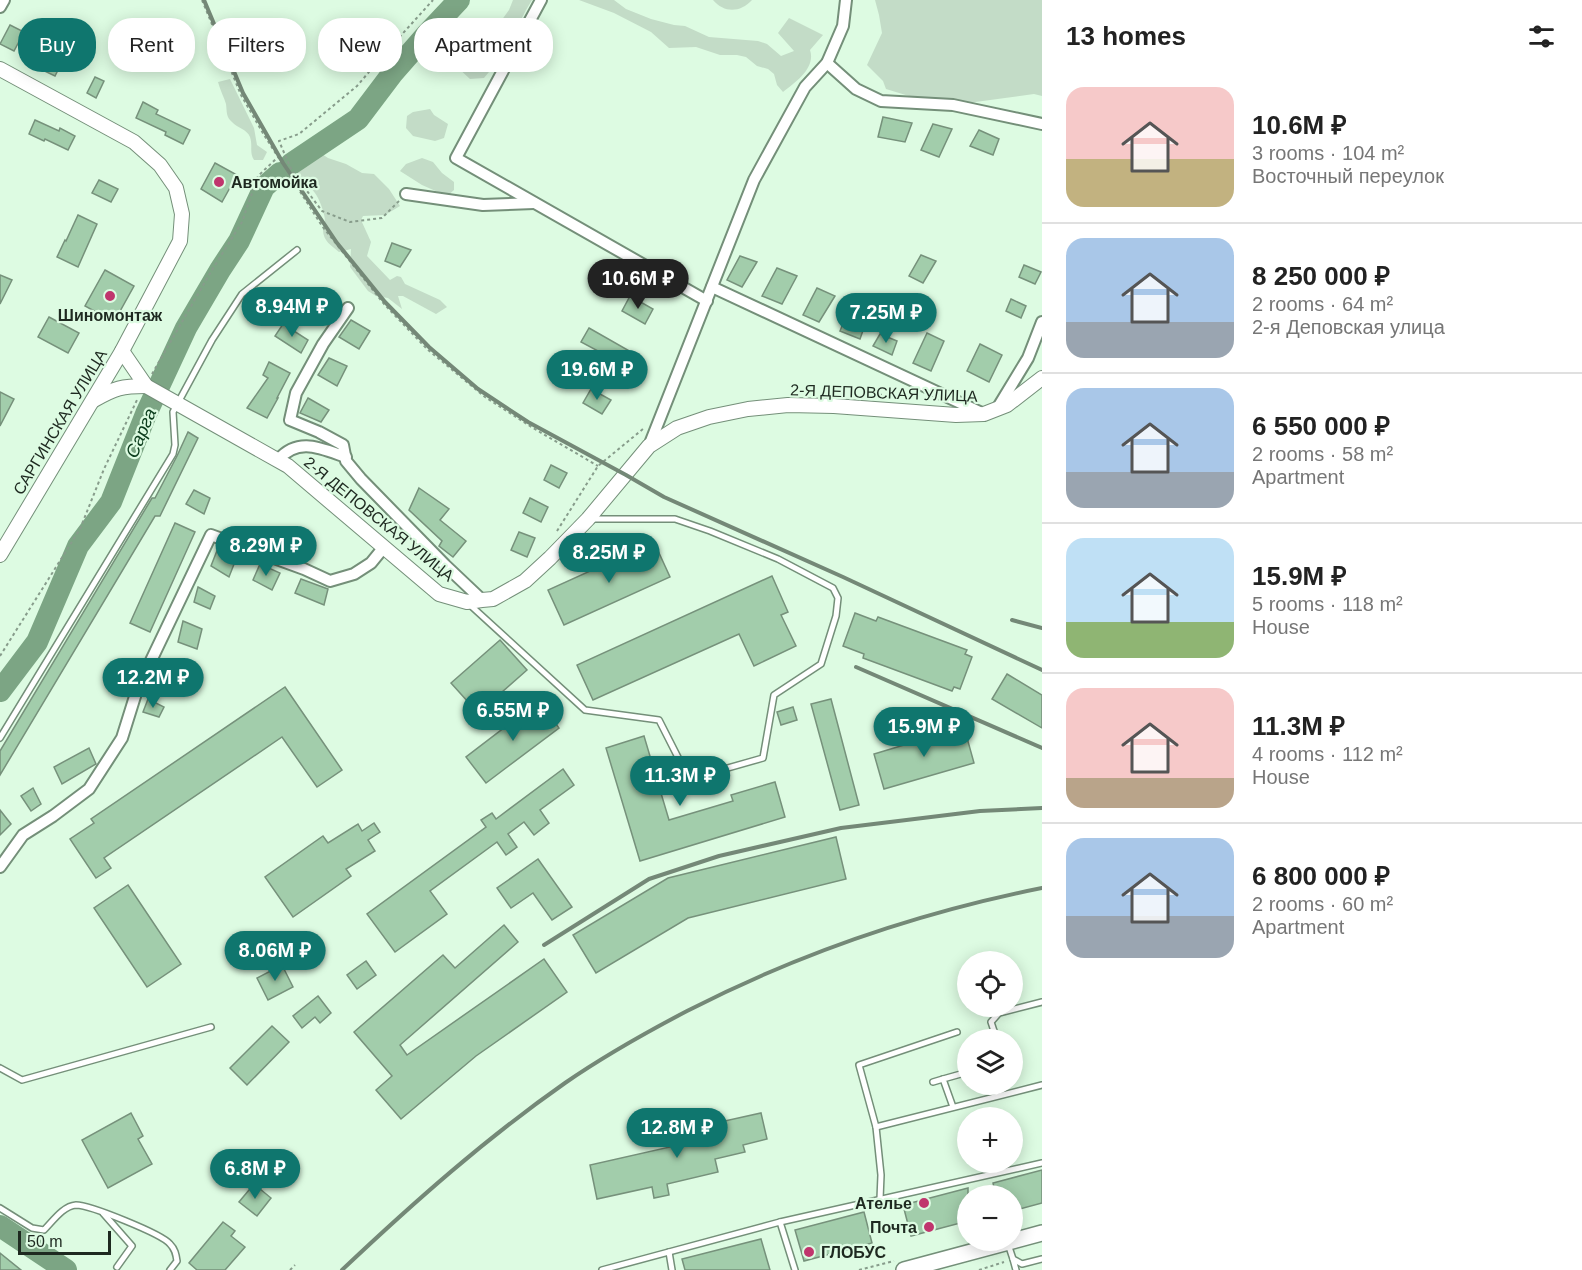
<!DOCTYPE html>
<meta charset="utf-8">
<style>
body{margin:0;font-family:Helvetica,sans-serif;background:#f2f2f2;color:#222;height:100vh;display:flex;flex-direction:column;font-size:22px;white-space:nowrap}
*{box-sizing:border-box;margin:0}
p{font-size:20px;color:#767676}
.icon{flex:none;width:33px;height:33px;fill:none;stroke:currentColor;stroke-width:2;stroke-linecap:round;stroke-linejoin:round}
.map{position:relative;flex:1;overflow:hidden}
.side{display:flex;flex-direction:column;background:#fff;width:540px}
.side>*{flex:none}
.banner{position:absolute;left:18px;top:18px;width:570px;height:54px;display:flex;gap:12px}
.tools{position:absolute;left:957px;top:951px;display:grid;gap:12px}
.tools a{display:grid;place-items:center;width:66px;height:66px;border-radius:50%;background:#fff;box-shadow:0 3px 15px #0003;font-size:30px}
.scale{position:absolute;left:18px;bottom:15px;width:93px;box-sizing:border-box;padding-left:6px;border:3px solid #1e2920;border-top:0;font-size:16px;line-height:21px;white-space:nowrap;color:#1e2920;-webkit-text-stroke:4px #ddfbe2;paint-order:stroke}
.price{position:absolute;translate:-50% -51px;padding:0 14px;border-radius:21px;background:#0f766e;color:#fff;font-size:20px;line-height:39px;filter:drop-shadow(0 2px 3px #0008)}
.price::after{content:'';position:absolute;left:50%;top:36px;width:18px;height:14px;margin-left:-9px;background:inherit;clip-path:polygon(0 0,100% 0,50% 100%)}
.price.selected{background:#222;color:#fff}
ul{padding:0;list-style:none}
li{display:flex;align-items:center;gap:18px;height:150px;padding:0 24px}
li+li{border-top:2px solid #e0e0e0}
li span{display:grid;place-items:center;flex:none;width:168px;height:120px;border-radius:18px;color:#555}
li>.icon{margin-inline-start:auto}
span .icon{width:72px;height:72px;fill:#fffc;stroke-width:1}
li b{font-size:26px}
h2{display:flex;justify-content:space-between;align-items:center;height:72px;padding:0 24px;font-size:26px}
.tag{padding:0 21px;border-radius:24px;background:#fff;box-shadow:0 3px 15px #0003;font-size:21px;line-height:54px}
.tag.selected{background:#0f766e;color:#fff}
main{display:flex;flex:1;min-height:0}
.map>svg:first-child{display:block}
.green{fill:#c3dcc7}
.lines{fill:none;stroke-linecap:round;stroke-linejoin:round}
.river{stroke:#7ca584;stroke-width:22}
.building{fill:#a2cdab;stroke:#76917b;stroke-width:1.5}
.service-casing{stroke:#748f79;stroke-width:8}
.minor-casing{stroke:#748f79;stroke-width:14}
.tertiary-casing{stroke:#748f79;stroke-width:16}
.secondary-casing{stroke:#748f79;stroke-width:18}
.path{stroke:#879c8b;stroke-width:2;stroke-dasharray:3 3;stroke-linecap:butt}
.service{stroke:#fff;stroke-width:5}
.minor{stroke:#fff;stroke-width:10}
.tertiary{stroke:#fff;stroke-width:14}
.secondary{stroke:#fff;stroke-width:15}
.rail{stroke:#748877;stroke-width:4}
.poi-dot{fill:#c0356d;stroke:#ddfbe2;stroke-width:2}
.labels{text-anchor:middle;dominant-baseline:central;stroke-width:4.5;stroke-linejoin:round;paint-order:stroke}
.poi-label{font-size:16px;font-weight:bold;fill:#1e2920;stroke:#ddfbe2;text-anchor:start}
.street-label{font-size:16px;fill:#1e2920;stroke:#ddfbe2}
.water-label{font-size:18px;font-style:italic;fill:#0c3d1d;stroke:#ddfbe2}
</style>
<main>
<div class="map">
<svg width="1042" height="1270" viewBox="0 0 1042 1270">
<rect width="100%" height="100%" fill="#ddfbe2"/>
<g class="green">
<polygon points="513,0 532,0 526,10 503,55 484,78 470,79 456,66 474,40 501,21 509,10"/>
<path d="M579,0H614L626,9L651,19L674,25L685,26L709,37L758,41L767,44L781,56L794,51L778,33L789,18L823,35L810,50C816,68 796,82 783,92L777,85L774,74L768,69L757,66L746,57L737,55H720L696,47L669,48L651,32L614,13Z"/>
<path d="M713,0H752C740,13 724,13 713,0Z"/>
<polygon points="875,0 1042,0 1042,96 1034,94 968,103 909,96 886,89 883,81 867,65 882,33 879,15"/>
<path d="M230,79L254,128L257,145L267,152L263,160H254C249,152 253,146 250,137C247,129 237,128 232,122C226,117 227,112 226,104C224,97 220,90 218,82Z"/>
<polygon points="430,109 434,115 448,124 444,138 435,141 413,136 406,128 407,116 413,112"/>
<path d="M310,146L328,158L346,164L362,173L374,174L389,189L400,206L385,215L363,216L361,220L371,242L367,256L390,280L397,276L401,277L405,284L440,300L447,307L436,314L403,296H398L402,309L388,298L376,296L368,291L350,267L351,249L339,252C332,246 323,241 323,230C323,227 325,224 325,221C325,215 321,204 318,198C312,184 292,176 293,160Z"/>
<polygon points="422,158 433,162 442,173 454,182 454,190 447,196 422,185 400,171 406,164"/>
</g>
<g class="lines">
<g class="river">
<polyline points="291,164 358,119 392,74 427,34 459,0"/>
<polyline points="0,691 37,642 78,546 111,502 146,414 186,328 220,270 239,241 264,187 280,173"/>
<polyline points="0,1226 66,1270"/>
</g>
</g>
<g class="building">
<polygon points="10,25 24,32 14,51 0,44"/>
<polygon points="44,50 63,60 55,76 36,67"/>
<polygon points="95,77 104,81 96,98 87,93"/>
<polygon points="143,102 158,110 156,114 190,130 183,144 165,135 166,132 136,118"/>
<polygon points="883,117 912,123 905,142 878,137"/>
<polygon points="35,120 59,131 60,128 75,136 68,150 45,139 44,141 29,134"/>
<polygon points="933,124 952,129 939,157 921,150"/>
<polygon points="979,130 999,139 993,155 970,146"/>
<polygon points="215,163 237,175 222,202 201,189"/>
<polygon points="99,180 118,189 111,202 92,193"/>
<polygon points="78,215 97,224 78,267 57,257 65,240 66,241"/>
<polygon points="392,243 411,250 400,267 385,261"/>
<polygon points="921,255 936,261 923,283 909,276"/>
<polygon points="740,256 757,262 742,287 727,280"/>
<polygon points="1024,265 1041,272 1035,284 1019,277"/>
<polygon points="777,268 797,276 782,304 762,296"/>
<polygon points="105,270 134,286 114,322 85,306"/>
<polygon points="0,275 12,280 0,304"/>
<polygon points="817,288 835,296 819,322 803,315"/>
<polygon points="630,296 653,309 645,324 622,311"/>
<polygon points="1011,299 1026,306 1021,318 1006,311"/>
<polygon points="846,316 866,322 860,339 840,331"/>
<polygon points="49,317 79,333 68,353 38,337"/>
<polygon points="351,320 370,331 359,349 339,337"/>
<polygon points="283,324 308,340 301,353 275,336"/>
<polygon points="589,328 633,353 623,372 612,366 615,360 581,342"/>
<polygon points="927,333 944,341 931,371 913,363"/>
<polygon points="880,334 897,341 892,355 873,346"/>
<polygon points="980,344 1002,355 989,382 967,371"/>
<polygon points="329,358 347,366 337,386 318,375"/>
<polygon points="269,362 290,373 277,398 278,398 267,418 247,408 268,378 263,375"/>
<polygon points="591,389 611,400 602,414 583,403"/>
<polygon points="0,392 14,399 0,426"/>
<polygon points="308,398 329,410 321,422 300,413"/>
<polygon points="188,432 198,438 160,516 155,516 0,775 0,751 152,498 155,498 177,456"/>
<polygon points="551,465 567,473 559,488 544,480"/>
<polygon points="419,488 449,509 440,520 466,541 453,557 439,546 442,541 409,510"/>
<polygon points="194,490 210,498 204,514 186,504"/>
<polygon points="530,498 548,507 541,522 523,513"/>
<polygon points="175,523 195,532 150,632 130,623"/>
<polygon points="519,532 535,538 527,557 511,550"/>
<polygon points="654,542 670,577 564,625 548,590"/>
<polygon points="218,548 236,559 229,577 211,566"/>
<polygon points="260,564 280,573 272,590 253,580"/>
<polygon points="772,576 788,612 781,615 796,646 754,666 739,634 593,700 577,665"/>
<polygon points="301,579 328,589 324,605 295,593"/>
<polygon points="198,587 215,596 210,609 194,602"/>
<polygon points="855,613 876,621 878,617 967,650 965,654 972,657 960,689 954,687 952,691 863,658 864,654 843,646"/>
<polygon points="183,621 202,629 197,649 178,642"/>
<polygon points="500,640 527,670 478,713 451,683"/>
<polygon points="164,665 184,672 180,683 157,676"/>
<polygon points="1007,674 1042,695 1042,728 992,699"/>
<polygon points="285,687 342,770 317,787 282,737 104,858 111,868 96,878 70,839 94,823 91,819"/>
<polygon points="148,699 164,707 159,717 143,712"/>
<polygon points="831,699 859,805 840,810 811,704"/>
<polygon points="539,701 559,728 486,783 466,757"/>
<polygon points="793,707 797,720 781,725 777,712"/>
<polygon points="964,727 974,763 884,789 874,754"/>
<polygon points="644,736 669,820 733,801 731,795 775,782 785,817 640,861 606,748"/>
<polygon points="89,748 96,764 62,784 54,767"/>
<polygon points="563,769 574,785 540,810 549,823 534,835 524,822 508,834 517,847 506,855 497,842 430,891 447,914 395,952 367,914 486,827 481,820 492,813 496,819"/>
<polygon points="33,788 41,804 31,811 21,796"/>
<polygon points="0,810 11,824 0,835"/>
<polygon points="374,823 380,832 368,840 375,851 346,869 351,876 293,917 265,877 323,836 328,843 358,824 362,831"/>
<polygon points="836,837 846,879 688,918 596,973 573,935 668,878"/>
<polygon points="538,859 572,907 552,920 533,893 511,908 497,888"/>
<polygon points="128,885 181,964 147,987 94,908"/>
<polygon points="504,925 518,942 400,1045 407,1055 544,959 567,992 476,1056 401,1119 376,1090 392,1076 354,1032 443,955 455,968"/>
<polygon points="366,961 376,975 357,989 347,975"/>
<polygon points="282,965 293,987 268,1000 257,978"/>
<polygon points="318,996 331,1013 320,1023 315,1017 302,1028 293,1016"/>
<polygon points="272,1026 289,1042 247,1085 230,1068"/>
<polygon points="131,1113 143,1136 138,1139 152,1164 108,1188 82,1140"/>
<polygon points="761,1113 767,1139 743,1145 745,1152 715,1159 718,1172 667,1184 669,1195 654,1198 652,1187 597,1199 590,1165 670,1147 669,1138 721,1127 720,1122"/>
<polygon points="1042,1170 1042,1203 1012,1211 1012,1196 996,1196 993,1183"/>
<polygon points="254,1184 271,1198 257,1216 239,1202"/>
<polygon points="968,1188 968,1221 911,1236 903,1205"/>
<polygon points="864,1212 872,1243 804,1261 795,1230"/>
<polygon points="223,1222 235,1231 231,1236 245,1247 225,1270 197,1270 189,1263"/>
<polygon points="761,1239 770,1270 685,1270 682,1259"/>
<polygon points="0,1253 21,1270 0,1270"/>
</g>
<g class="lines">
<defs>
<g id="service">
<polyline points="469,604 585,710 659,720 689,779 763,758 774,695 821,664 836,616 838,598 833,588 778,559 710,531 675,519 589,519"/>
<polyline points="0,738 173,454 175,445 173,412 212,340 242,294 297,250"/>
<polyline points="997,1040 991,1022 999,1013 1042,1002"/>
<polyline points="0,1068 22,1080 211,1027"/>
<polyline points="933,1082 943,1079"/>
<polyline points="953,1107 943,1079 968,1072"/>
<polyline points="876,1127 1042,1085"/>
<polyline points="880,1199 881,1175 876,1127 859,1065 957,1032"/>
<path d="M0,1208L32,1228L44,1230C53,1221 63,1206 76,1205C90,1205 162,1234 170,1244C175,1249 176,1254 177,1261L170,1270"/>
<polyline points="103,1213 132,1246 117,1267"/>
<polyline points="780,1222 795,1270"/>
<polyline points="1008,1244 1013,1259 1022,1264 1042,1259"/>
<polyline points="669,1252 672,1270"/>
<polyline points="1013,1259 1016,1270"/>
<polyline points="602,1270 780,1222 1042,1163"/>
</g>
<g id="minor">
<polyline points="541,0 456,158 707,301"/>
<polyline points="0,7 4,0"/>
<polyline points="827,63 856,89 881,101 953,105 1042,124"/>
<polyline points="406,194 483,205 534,203"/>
<polyline points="712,287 984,414"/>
<polyline points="348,308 323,344 296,393 290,420 319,432 343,445 346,461 361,479 445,565 482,600"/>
<polyline points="997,409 1028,358 1042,322"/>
<polyline points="649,446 754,180 805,87 827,63 843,26 846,0"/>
<path d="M278,460C298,437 320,448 346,457"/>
<polyline points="0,867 23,835 53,816 89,789 122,738 137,690 211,535 304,569 330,581 354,574 371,563 384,547"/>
</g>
<g id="tertiary">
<polyline points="0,69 134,142 160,165 176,188 182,214 180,241 122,351 0,555"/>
<polyline points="122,351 146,386 288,466 439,594 467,602 482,600 493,599 525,581 550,558 588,519 649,446 677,428 709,417 748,409 788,405 834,406 956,415 984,414 1007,405 1042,378"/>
<path d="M94,400C115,388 122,386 146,386"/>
</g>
<polyline id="secondary" points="904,1270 1042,1233"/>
</defs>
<use href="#service" class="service-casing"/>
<use href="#minor" class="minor-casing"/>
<use href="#tertiary" class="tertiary-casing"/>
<use href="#secondary" class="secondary-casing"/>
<g class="path">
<polyline points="202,0 241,95 264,135 322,226 384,304 427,349 485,397 533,428 598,466"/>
<polyline points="399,201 382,218 350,222 322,211 292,171 279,141 299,134 357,86 386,52 433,0"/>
<polyline points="152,374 209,275 242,222 258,176 277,158"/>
<polyline points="879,395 912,393"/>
<polyline points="557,531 598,466 643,429"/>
<polyline points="0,656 80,529 104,469 137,400"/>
<polyline points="290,1270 295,1265"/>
<polyline points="859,1270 894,1261"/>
<polyline points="979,1270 1004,1262"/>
</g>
<use href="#service" class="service"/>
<use href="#minor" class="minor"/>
<use href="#tertiary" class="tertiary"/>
<use href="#secondary" class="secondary"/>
<g class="rail">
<polyline points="204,0 243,93 283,163 337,243 385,302 429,347 478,389 528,422 626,475 664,497 843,577 1042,670"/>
<polyline points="1012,620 1042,628"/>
<polyline points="856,667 1042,748"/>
<polyline points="544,945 649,879 719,856 841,828 980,811 1042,808"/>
<path d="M342,1270C413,1203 485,1139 565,1083C604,1056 645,1033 687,1011C800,953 917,913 1042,888"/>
</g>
</g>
<g class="poi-dot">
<circle cx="219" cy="182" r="6"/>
<circle cx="110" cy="296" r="6"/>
<circle cx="924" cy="1203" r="6"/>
<circle cx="929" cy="1227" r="6"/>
<circle cx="809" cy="1252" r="6"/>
</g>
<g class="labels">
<g class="poi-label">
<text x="231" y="182">Автомойка</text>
<text x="110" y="315" text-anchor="middle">Шиномонтаж</text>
<text x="912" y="1203" text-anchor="end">Ателье</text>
<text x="917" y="1227" text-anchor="end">Почта</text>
<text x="821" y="1252">ГЛОБУС</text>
</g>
<g class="street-label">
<text transform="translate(884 393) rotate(2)">2-Я ДЕПОВСКАЯ УЛИЦА</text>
<text transform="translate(60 422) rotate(-59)">САРГИНСКАЯ УЛИЦА</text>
<text transform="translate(379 519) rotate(39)">2-Я ДЕПОВСКАЯ УЛИЦА</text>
</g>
<g class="water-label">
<text transform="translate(141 433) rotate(-67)">Сарга</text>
</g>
</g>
</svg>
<div class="tools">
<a><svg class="icon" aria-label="locate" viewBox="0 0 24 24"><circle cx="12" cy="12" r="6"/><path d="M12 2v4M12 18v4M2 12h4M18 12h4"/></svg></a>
<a><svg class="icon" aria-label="layers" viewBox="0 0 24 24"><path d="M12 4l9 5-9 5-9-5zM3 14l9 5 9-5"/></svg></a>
<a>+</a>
<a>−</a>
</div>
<div class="scale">50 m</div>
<b class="price selected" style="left:638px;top:310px">10.6M ₽</b>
<b class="price" style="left:292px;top:338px">8.94M ₽</b>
<b class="price" style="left:886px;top:344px">7.25M ₽</b>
<b class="price" style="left:597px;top:401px">19.6M ₽</b>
<b class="price" style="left:266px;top:577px">8.29M ₽</b>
<b class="price" style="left:609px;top:584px">8.25M ₽</b>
<b class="price" style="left:153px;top:709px">12.2M ₽</b>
<b class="price" style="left:513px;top:742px">6.55M ₽</b>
<b class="price" style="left:924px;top:758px">15.9M ₽</b>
<b class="price" style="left:680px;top:807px">11.3M ₽</b>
<b class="price" style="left:275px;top:982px">8.06M ₽</b>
<b class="price" style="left:677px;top:1159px">12.8M ₽</b>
<b class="price" style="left:255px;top:1200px">6.8M ₽</b>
<div class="banner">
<a class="tag selected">Buy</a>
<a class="tag">Rent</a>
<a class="tag">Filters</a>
<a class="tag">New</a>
<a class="tag">Apartment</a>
</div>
</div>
<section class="side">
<h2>13 homes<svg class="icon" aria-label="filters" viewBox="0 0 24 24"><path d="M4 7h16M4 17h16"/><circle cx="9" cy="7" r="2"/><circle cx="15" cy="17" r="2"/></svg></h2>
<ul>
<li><span style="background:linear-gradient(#f6c9c9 60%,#c2b280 0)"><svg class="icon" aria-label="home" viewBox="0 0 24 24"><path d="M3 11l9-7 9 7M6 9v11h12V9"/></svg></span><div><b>10.6M ₽</b><p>3 rooms · 104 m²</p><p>Восточный переулок</p></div></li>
<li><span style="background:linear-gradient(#a9c7e8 70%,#9aa5b1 0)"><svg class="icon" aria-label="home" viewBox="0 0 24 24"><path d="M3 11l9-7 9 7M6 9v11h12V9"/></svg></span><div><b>8 250 000 ₽</b><p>2 rooms · 64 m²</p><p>2-я Деповская улица</p></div></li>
<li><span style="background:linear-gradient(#a9c7e8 70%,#9aa5b1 0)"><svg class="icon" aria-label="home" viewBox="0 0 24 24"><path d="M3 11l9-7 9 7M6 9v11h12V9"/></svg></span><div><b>6 550 000 ₽</b><p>2 rooms · 58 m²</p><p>Apartment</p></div></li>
<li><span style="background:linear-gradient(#bfe0f5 70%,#8fb573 0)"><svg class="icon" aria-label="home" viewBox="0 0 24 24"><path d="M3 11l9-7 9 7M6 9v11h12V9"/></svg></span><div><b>15.9M ₽</b><p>5 rooms · 118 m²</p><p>House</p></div></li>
<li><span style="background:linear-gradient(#f6c9c9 75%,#b9a48a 0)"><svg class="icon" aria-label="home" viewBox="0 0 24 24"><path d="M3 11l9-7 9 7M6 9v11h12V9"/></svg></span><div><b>11.3M ₽</b><p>4 rooms · 112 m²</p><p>House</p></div></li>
<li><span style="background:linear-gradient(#a9c7e8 65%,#9aa5b1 0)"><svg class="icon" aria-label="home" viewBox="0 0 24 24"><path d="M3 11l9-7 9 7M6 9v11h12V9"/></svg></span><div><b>6 800 000 ₽</b><p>2 rooms · 60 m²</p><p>Apartment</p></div></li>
</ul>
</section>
</main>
